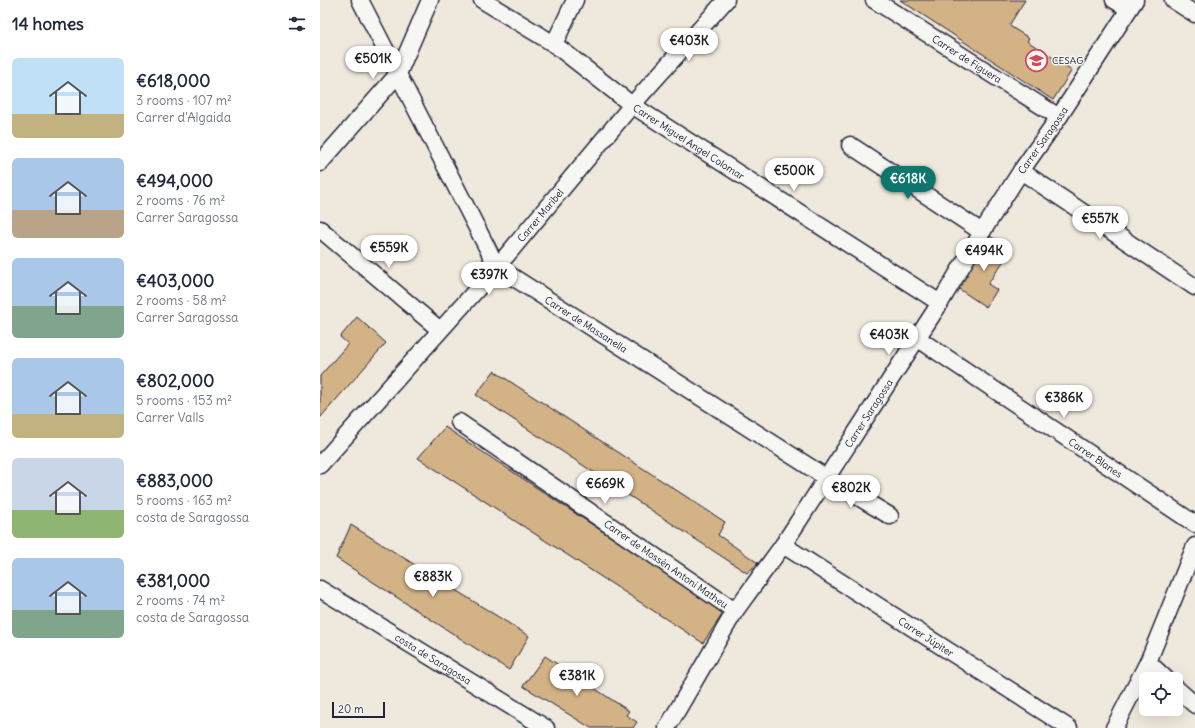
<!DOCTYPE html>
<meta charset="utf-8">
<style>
body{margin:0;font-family:Delius,sans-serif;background:#f6f6f7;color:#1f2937;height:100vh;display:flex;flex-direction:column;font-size:15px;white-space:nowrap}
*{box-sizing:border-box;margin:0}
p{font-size:13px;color:#747a83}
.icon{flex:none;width:22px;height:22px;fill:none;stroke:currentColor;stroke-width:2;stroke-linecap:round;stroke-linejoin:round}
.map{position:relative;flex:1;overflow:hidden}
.drawer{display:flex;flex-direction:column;background:#fff;width:320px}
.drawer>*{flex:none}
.controls{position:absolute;left:819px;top:672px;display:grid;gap:8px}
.controls a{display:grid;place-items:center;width:44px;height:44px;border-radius:6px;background:#fff;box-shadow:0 4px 16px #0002;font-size:20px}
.scale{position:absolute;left:12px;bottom:10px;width:53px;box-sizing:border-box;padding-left:4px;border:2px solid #22223b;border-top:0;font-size:11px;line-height:14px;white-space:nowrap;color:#22223b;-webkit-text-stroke:3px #f6f6f2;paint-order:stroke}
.price{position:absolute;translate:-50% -34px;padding:0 9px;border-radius:14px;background:#fff;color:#222;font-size:13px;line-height:26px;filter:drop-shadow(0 1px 2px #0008)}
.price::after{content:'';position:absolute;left:50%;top:24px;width:12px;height:9px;margin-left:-6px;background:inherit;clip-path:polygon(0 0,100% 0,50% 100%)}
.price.active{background:#0f766e;color:#fff}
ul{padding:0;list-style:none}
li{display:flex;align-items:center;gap:12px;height:100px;padding:0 12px}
li span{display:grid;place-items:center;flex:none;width:112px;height:80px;border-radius:6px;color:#555}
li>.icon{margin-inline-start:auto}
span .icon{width:48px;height:48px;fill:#fffc;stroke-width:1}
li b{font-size:17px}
h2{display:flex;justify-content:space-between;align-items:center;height:48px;padding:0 12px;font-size:17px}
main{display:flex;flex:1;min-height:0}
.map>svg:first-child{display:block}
.building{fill:#d3b286;stroke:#22223b}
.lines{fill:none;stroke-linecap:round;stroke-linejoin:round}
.minor-casing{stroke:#22223b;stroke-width:19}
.minor{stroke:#f6f6f2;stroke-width:16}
.labels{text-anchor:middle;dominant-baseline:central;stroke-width:3;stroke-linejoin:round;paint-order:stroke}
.street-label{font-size:10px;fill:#22223b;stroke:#f6f6f2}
.poi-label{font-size:10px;fill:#22223b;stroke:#f6f6f2;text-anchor:start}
</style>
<main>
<section class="drawer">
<h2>14 homes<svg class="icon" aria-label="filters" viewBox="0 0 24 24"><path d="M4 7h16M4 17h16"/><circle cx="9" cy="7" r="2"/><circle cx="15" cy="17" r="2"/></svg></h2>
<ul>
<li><span style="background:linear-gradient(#bfe0f5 70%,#c2b280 0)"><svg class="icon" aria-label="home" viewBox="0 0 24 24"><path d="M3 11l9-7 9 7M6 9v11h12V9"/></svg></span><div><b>€618,000</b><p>3 rooms · 107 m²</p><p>Carrer d'Algaida</p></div></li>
<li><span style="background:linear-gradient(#a9c7e8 65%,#b9a48a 0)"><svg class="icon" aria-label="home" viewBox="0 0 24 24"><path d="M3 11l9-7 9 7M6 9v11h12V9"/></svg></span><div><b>€494,000</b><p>2 rooms · 76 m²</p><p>Carrer Saragossa</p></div></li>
<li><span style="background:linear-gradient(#a9c7e8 60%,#7fa58c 0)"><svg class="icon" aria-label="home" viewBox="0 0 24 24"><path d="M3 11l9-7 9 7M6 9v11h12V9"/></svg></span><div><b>€403,000</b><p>2 rooms · 58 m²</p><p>Carrer Saragossa</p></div></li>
<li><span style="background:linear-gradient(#a9c7e8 70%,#c2b280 0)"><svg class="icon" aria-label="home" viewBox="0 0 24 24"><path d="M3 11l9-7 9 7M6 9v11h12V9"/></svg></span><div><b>€802,000</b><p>5 rooms · 153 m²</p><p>Carrer Valls</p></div></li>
<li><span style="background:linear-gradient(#c9d6e8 65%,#8fb573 0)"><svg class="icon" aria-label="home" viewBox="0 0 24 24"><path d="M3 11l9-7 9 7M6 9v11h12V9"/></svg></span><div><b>€883,000</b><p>5 rooms · 163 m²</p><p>costa de Saragossa</p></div></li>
<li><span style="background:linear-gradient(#a9c7e8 65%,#7fa58c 0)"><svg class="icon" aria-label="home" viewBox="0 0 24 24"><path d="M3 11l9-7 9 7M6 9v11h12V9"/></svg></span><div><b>€381,000</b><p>2 rooms · 74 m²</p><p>costa de Saragossa</p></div></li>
</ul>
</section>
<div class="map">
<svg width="875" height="728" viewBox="0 0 875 728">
<rect width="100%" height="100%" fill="#efe8dc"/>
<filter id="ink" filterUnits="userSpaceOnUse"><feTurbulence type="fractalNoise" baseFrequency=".025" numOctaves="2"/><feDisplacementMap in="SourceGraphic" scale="8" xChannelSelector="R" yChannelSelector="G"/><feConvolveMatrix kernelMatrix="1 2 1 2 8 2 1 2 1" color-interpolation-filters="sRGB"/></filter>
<g filter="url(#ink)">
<g class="building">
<polygon points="580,0 705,0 690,24 691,27 709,38 707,41 752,70 733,100"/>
<polygon points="670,236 691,250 668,284 677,290 666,307 636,287"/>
<polygon points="37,317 66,343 0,418 0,376 28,344 20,337"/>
<polygon points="174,371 405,522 398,535 438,563 427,573 156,395"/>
<polygon points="125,427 404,612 383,643 98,458"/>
<polygon points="31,525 209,636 189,670 16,558"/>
<polygon points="225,656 309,711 306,715 317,722 313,728 271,728 203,686"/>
</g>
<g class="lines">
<defs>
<g id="minor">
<path id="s1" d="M40,0L177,267L507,478L570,516"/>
<path id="s2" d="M162,0L234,44L312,105L620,303"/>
<path id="s3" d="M554,0L739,117"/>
<polyline points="794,0 809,9"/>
<polyline points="853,0 875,14"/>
<polyline points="234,44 255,0"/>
<polyline points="530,145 662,232"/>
<polyline points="0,163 78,74 110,0"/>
<polyline points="701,171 875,287"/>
<polyline points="0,229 120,330"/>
<path id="s4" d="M597,338L875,524"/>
<path id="s5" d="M139,422L415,611"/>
<path id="s6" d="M0,465L177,267L312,105L406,0"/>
<path id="s7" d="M463,545L749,728"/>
<path id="s8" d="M0,589L226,728"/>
<polyline points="828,662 846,679"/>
<polyline points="856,688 875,705"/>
<path id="s9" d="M347,728L415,611L463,545L620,303L662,232L701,171L739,117L815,0"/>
<polyline points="794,728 828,662 875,546"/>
</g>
</defs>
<use href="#minor" class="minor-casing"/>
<use href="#minor" class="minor"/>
</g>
</g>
<defs>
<symbol id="university-ring" viewBox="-11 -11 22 22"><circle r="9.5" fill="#f6f6f2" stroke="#d1495b" stroke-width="1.5"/><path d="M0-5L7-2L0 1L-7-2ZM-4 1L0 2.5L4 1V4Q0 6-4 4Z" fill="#d1495b"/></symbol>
</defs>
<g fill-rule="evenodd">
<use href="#university-ring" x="704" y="48" width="25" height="25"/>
</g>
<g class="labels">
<g class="street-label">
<text stroke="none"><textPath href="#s3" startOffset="110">Carrer de Figuera</textPath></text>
<text stroke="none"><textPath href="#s2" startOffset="251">Carrer Miguel Angel Colomar</textPath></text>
<text stroke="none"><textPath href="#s9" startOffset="698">Carrer Saragossa</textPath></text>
<text stroke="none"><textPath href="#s6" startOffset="333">Carrer Maribel</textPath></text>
<text stroke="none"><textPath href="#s1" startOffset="406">Carrer de Massanella</textPath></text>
<text stroke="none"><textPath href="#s9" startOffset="374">Carrer Saragossa</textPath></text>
<text stroke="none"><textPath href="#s4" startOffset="215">Carrer Blanes</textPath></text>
<text stroke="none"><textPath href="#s5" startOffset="251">Carrer de Mossèn Antoni Matheu</textPath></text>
<text stroke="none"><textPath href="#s7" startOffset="170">Carrer Júpiter</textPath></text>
<text stroke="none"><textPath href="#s8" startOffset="133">costa de Saragossa</textPath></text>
</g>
<g class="poi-label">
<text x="732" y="60">CESAG</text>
</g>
</g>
</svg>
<div class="controls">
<a><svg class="icon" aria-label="locate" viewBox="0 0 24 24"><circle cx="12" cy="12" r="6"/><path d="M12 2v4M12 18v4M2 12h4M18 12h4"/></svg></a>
</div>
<div class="scale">20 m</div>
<b class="price" style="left:369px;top:62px">€403K</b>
<b class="price" style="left:53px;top:80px">€501K</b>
<b class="price" style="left:474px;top:192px">€500K</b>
<b class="price active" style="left:588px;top:200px">€618K</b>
<b class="price" style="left:780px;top:240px">€557K</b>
<b class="price" style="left:69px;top:269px">€559K</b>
<b class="price" style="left:664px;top:272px">€494K</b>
<b class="price" style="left:169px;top:296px">€397K</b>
<b class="price" style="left:569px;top:356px">€403K</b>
<b class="price" style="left:744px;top:419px">€386K</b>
<b class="price" style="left:285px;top:505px">€669K</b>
<b class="price" style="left:531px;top:509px">€802K</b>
<b class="price" style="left:113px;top:598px">€883K</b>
<b class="price" style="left:257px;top:697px">€381K</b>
</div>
</main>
